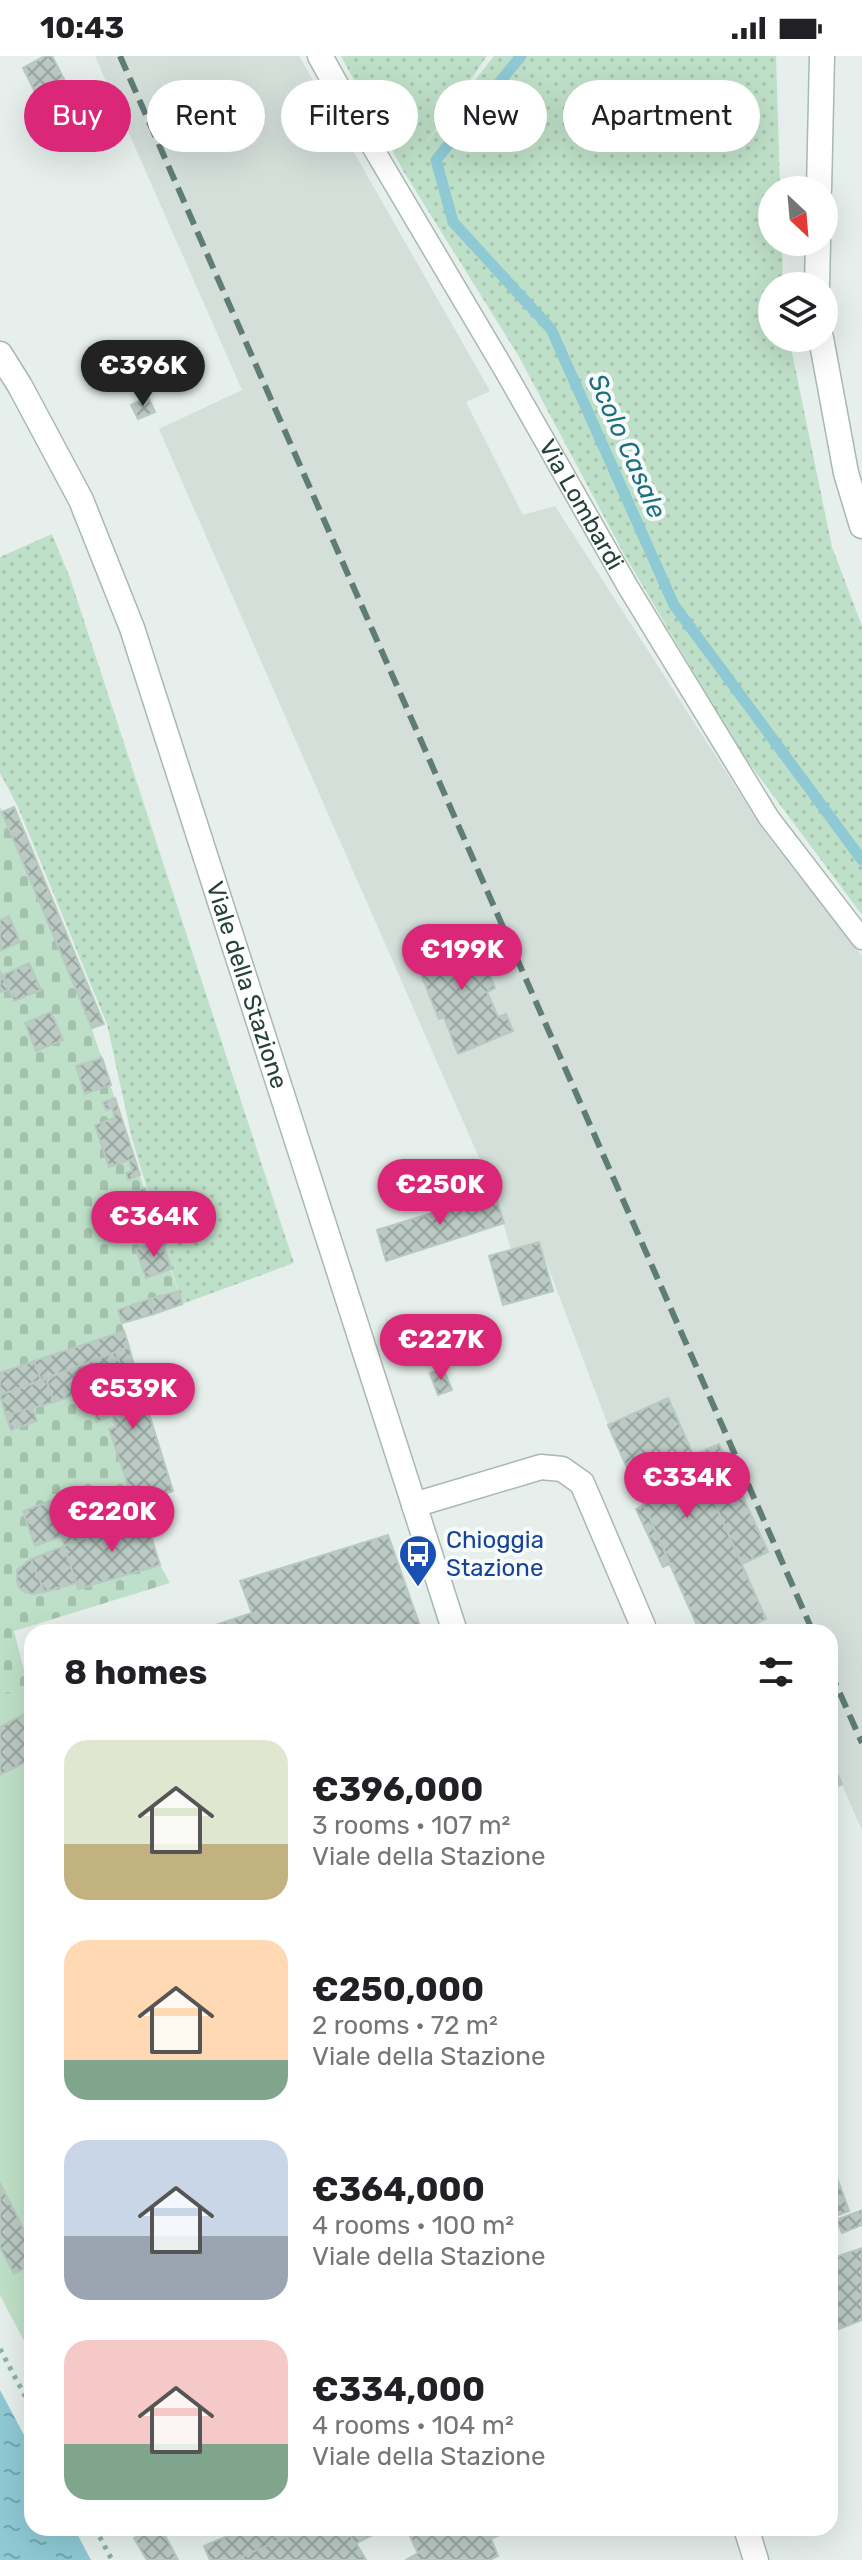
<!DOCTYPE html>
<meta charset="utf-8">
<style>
body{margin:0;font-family:Rubik,sans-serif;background:#f2f2f2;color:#202124;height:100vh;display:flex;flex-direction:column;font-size:30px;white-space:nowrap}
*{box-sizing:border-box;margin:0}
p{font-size:26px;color:#757577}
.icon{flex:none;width:44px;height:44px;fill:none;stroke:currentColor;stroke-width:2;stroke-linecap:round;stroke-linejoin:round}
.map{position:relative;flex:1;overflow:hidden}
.panel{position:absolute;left:24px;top:1568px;width:814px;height:912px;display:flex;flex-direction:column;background:#fff;border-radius:24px;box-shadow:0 8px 32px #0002}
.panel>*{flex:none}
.hud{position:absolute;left:24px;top:24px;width:814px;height:72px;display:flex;gap:16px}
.needle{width:52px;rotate:154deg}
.fabs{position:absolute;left:758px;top:120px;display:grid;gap:16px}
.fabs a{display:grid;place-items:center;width:80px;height:80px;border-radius:50%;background:#fff;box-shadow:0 8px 32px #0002;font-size:40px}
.price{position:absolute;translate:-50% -68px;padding:0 18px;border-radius:28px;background:#db2777;color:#fff;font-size:26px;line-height:52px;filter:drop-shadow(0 2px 4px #0008)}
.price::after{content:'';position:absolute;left:50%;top:48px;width:24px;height:18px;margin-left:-12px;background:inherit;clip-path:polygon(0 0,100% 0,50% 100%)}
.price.current{background:#222;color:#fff}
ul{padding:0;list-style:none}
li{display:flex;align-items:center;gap:24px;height:200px;padding:0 40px}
li span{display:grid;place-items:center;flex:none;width:224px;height:160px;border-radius:24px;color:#555}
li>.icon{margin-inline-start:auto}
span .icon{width:96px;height:96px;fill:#fffc;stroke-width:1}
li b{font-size:34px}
h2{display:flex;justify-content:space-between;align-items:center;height:96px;padding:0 40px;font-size:34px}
.pill{padding:0 28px;border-radius:36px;background:#fff;box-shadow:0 8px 32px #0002;font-size:28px;line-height:72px}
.pill.current{background:#db2777;color:#fff}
.status{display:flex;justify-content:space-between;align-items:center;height:56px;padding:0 40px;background:#fff;direction:ltr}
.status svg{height:22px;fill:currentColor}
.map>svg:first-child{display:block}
.built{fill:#d4dfda}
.grass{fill:url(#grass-dots)}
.cemetery{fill:url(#cemetery-stones)}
.pitch{fill:#bfe0c8}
.water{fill:url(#water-ripples)}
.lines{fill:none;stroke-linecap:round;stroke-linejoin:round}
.stream{stroke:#8ec9d4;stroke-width:11}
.building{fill:url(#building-cross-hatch);stroke:#b8c9c2;stroke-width:2}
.service-casing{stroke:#a8b8b2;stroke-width:23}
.minor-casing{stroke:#a8b8b2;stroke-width:27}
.tertiary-casing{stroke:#a8b8b2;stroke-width:27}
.path{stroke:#86b3a5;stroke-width:5;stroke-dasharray:4 6;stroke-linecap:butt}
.service{stroke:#fff;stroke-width:20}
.minor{stroke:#fff;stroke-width:24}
.tertiary{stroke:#fff;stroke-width:24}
.rail{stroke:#5f7d75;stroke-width:6;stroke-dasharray:16 8;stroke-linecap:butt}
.labels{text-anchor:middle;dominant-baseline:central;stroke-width:8;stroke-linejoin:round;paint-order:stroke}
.street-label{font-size:24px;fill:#24423a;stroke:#f7fbf9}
.transit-label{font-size:24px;fill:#164399;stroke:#f7fbf9;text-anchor:start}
.water-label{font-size:26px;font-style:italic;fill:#1c6f80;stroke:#f7fbf9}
</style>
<div class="status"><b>10:43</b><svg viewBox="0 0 49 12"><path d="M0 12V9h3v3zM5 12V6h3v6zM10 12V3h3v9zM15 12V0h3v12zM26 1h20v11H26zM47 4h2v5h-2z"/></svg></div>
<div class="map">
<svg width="862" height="2504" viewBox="0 0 862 2504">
<defs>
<pattern id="grass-dots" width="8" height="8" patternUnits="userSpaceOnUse" patternTransform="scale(2)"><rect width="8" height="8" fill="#bfe0c8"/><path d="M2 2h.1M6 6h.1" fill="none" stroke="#a4c1ad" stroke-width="1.8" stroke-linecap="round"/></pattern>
<pattern id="cemetery-stones" width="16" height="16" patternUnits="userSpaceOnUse" patternTransform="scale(2)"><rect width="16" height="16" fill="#bfe0c8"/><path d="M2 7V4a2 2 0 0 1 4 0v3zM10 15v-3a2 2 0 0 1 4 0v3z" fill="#a4c1ad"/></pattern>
<pattern id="water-ripples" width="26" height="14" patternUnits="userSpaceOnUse" patternTransform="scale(2)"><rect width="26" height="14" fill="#8ec9d4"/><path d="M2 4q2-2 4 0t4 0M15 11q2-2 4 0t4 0" fill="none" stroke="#74a5ad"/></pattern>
<pattern id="building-cross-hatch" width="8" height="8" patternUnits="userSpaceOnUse" patternTransform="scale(2)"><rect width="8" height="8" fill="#bbcac4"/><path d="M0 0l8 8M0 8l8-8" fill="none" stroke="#98a6a0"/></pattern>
</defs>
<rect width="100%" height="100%" fill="#e6efeb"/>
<polygon class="built" points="95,0 299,0 490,335 466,346 523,459 555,450 766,778 862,900 862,1774 830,1702 830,1576 700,1576 608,1369 539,1187 511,1194 495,1138 159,373 242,334"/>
<g class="grass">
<polygon points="341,0 487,0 424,90 494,0 776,0 780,134 772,134 772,186 782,186 783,230 772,230 772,282 789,282 832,491 862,570 862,859 740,695 624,498 518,299 404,116"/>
<polygon points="52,478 70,522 294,1207 182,1248 132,1083 107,968 18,751 0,717 0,501"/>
</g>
<polygon class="cemetery" points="0,751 3,756 14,751 104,968 92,973 182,1248 122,1268 173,1435 134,1447 140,1463 145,1461 160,1509 170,1527 14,1575 30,1637 2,1638 0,1638"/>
<polygon class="pitch" points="32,1636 32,2300 0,2239 0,1638"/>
<polygon class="water" points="0,2334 32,2394 32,2472 74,2472 91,2504 0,2504"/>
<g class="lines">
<polyline class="stream" points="521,0 436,104 453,166 551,273 674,549 862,804"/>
</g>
<g class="building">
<polygon points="45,0 52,0 66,27 38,42 23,12"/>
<polygon points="148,341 155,356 138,363 131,349"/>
<polygon points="14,751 103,966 104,968 92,972 2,756"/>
<polygon points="9,860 20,886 0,895 0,864"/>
<polygon points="472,876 495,932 487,936 498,961 506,958 513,975 458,998 444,961 439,963 414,901"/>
<polygon points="29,907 41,934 14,945 3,919"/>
<polygon points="0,915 9,934 0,936"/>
<polygon points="51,956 63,984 36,995 25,967"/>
<polygon points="102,1002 111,1029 85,1038 76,1010"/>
<polygon points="115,1042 140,1119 128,1124 126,1117 132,1115 129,1104 109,1111 95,1069 115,1062 112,1052 106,1054 103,1046"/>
<polygon points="145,1132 155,1162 129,1171 120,1141"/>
<polygon points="495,1138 504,1167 386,1205 377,1174"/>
<polygon points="162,1184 171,1213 146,1222 136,1193"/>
<polygon points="539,1186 553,1235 503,1249 489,1200"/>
<polygon points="179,1235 182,1248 154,1258 149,1243"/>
<polygon points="149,1243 154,1258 122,1267 118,1254"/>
<polygon points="124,1275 129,1291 41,1324 34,1305"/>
<polygon points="129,1291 135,1313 123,1317 116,1296"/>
<polygon points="116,1296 123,1317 135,1313 173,1435 134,1447 109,1373 116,1371 94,1304"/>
<polygon points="94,1304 101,1330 54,1346 46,1323"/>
<polygon points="34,1305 41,1324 0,1339 0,1317"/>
<polygon points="443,1312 452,1334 438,1339 430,1317"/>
<polygon points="46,1323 54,1346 6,1360 0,1339"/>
<polygon points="100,1336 109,1361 97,1366 89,1340"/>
<polygon points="668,1342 766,1563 737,1576 700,1576 608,1369"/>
<polygon points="32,1351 37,1365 11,1374 6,1360"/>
<polygon points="719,1388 768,1496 742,1508 693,1399"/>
<polygon points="130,1435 140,1463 97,1479 92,1462 77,1467 83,1484 64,1490 57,1459"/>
<polygon points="53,1444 62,1480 35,1490 23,1455"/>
<polygon points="644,1449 670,1508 663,1511 636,1453"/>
<polygon points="145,1461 160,1509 78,1533 64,1490"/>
<polygon points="388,1479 422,1576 215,1576 213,1570 252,1557 240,1525"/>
<polygon points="64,1490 76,1527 44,1536 31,1503"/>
<polygon points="31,1503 44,1536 33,1538 24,1536 18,1530 17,1523 17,1514"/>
<polygon points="32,1654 32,1703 0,1719 0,1671"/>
<polygon points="830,1702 842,1728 830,1734"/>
<polygon points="830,2092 835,2106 832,2108 849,2155 830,2162"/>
<polygon points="0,2127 32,2190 32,2208 14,2218 0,2191"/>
<polygon points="862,2154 862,2169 842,2177 836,2164"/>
<polygon points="862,2192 862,2264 834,2275 830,2264 830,2203"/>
<polygon points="137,2472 161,2472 178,2504 147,2504 134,2482 141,2478"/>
<polygon points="246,2472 308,2472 234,2504 210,2504 204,2490"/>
<polygon points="308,2472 347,2472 366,2504 234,2504"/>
<polygon points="347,2472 386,2472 355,2488"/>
<polygon points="406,2472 514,2472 491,2483 498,2500 489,2504 406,2504 418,2497"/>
</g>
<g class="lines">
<defs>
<g id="service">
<path id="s1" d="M344,43L505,315L628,531L769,762L862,883"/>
</g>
<g id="minor">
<polyline points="320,0 344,43"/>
<polyline points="819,134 822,0"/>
<polyline points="817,230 818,186"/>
<polyline points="821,282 846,417 862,470"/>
<polyline points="414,1449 541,1411 562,1413 582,1427 643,1570 643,1576"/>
</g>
<g id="tertiary">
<path id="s2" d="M0,298L20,330L81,444L132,572L455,1576"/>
<polyline points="746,2472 756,2504"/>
</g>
</defs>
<use href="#service" class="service-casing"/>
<use href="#minor" class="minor-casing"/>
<use href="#tertiary" class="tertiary-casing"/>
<g class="path">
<polyline points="0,2293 32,2353"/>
<polyline points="95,2472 112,2504"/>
</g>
<use href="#service" class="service"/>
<use href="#minor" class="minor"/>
<use href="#tertiary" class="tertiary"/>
<g class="rail">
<polyline points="120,0 813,1576"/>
<polyline points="830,1615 862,1687"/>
</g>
</g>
<defs>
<symbol id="bus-pin" viewBox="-11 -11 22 30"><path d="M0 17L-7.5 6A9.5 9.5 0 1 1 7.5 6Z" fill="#1a4fb4" stroke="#f7fbf9"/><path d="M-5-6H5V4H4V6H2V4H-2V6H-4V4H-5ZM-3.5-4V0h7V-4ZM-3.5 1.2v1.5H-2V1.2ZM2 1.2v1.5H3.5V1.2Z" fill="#fff"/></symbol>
</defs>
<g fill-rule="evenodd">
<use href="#bus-pin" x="396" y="1476" width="44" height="60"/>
</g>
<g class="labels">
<g class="street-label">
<text stroke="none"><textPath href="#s1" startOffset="470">Via Lombardi</textPath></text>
<text stroke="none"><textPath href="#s2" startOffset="680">Viale della Stazione</textPath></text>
</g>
<g class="transit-label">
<text x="446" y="1484">Chioggia<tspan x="446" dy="28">Stazione</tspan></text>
</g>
<g class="water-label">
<text transform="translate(627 390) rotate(66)">Scolo Casale</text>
</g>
</g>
</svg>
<div class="fabs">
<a><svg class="needle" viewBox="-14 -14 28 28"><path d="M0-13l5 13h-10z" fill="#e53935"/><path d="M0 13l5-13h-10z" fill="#757577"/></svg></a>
<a><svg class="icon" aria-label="layers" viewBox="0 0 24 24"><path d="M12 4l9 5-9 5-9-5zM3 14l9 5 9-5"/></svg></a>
</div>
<b class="price current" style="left:143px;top:352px">€396K</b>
<b class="price" style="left:462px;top:936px">€199K</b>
<b class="price" style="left:440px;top:1171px">€250K</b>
<b class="price" style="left:154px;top:1203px">€364K</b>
<b class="price" style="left:441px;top:1326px">€227K</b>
<b class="price" style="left:133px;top:1375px">€539K</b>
<b class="price" style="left:687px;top:1464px">€334K</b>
<b class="price" style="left:112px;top:1498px">€220K</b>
<div class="hud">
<a class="pill current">Buy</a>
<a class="pill">Rent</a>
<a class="pill">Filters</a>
<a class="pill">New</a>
<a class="pill">Apartment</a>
</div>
<section class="panel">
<h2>8 homes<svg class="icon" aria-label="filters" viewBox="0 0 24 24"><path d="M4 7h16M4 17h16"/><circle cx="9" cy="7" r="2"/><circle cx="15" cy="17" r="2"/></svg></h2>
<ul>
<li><span style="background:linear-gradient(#dfe7d0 65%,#c2b280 0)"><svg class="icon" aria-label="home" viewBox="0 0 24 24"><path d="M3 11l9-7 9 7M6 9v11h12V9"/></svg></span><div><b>€396,000</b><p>3 rooms · 107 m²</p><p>Viale della Stazione</p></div></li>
<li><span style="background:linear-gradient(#ffd9b3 75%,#7fa58c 0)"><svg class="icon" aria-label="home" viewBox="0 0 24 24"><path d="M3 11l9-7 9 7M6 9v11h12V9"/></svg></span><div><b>€250,000</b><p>2 rooms · 72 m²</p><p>Viale della Stazione</p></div></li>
<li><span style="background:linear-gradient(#c9d6e8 60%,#9aa5b1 0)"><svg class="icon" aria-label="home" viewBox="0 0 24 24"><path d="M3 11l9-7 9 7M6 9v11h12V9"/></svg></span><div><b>€364,000</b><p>4 rooms · 100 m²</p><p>Viale della Stazione</p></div></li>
<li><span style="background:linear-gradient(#f6c9c9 65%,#7fa58c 0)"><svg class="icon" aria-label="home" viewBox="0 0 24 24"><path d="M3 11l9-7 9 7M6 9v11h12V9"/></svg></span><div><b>€334,000</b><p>4 rooms · 104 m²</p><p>Viale della Stazione</p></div></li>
</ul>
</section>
</div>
